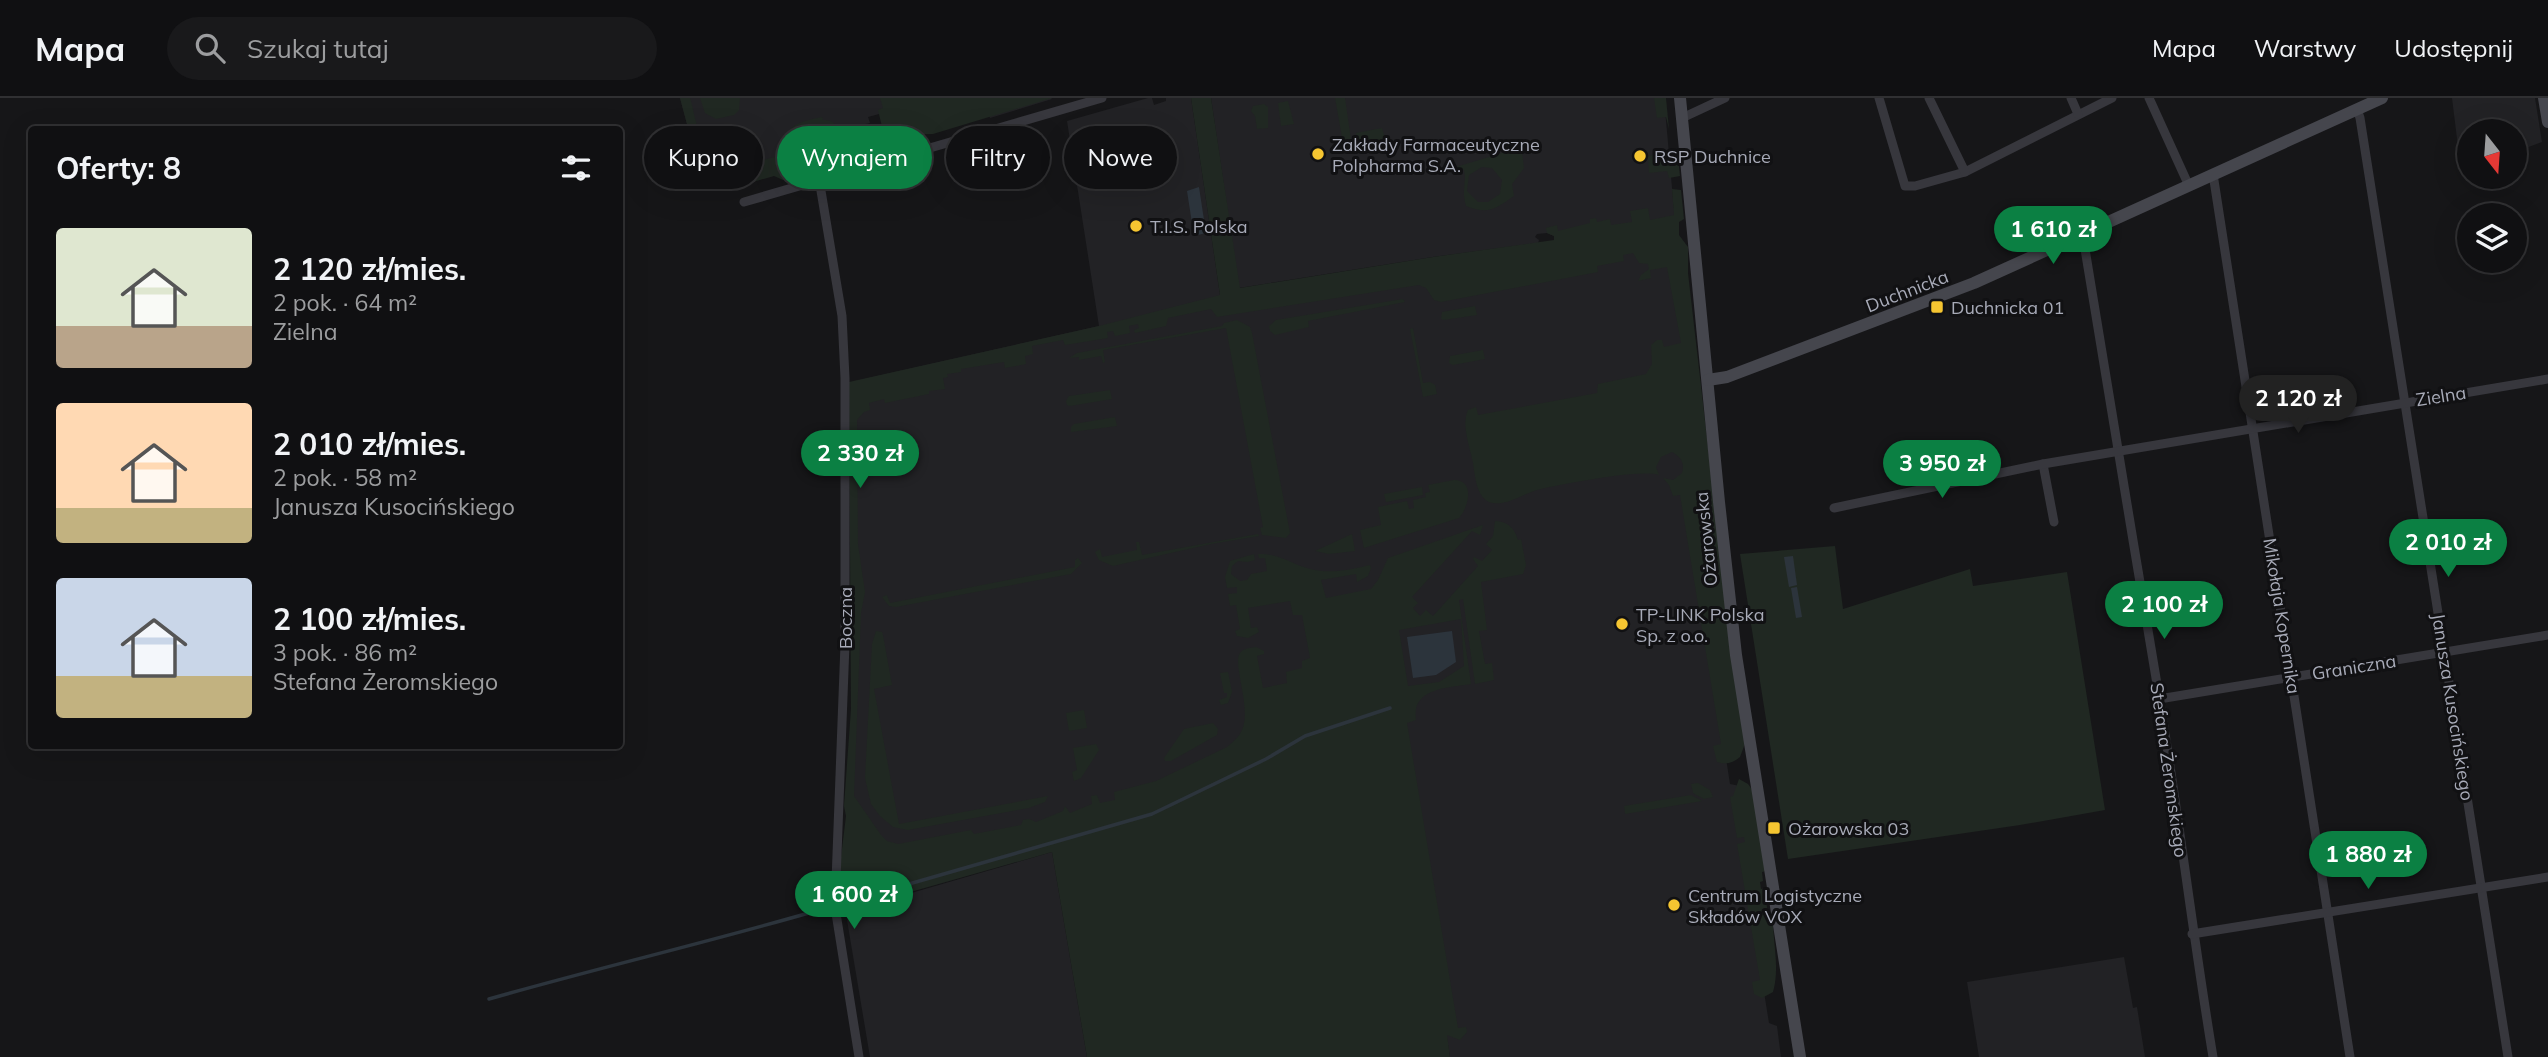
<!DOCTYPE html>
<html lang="pl">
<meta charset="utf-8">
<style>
body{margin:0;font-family:Mulish,sans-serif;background:#19191b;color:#f1f3f6;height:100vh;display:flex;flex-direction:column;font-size:26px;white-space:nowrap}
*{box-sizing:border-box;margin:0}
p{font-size:23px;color:#9c9d9f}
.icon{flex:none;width:38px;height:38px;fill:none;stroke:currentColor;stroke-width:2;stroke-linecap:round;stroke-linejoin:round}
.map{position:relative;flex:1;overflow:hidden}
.sheet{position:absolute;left:28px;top:28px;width:595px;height:623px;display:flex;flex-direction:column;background:#101012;border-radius:7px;box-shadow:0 7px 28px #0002,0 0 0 2px #303032}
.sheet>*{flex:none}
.banner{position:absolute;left:644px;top:28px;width:665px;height:63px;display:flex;gap:14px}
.needle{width:46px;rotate:163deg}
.controls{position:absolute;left:2457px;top:21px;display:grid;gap:14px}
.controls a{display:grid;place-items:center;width:70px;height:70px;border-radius:50%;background:#101012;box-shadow:0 7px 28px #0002,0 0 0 2px #303032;font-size:35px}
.price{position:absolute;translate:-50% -60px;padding:0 16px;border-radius:24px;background:#0b8043;color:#fff;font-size:23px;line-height:46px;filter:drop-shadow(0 2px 4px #0008)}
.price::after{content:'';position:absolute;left:50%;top:42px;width:21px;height:16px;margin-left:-10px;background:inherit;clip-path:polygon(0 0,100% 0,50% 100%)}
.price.on{background:#222;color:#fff}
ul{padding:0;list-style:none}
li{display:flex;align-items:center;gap:21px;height:175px;padding:0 28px}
li span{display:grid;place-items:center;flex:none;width:196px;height:140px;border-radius:7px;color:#555}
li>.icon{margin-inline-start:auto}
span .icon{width:84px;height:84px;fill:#fffc;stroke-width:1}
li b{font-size:30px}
h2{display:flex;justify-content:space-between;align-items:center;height:84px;padding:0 28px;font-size:30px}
.tag{padding:0 24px;border-radius:32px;background:#101012;box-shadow:0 7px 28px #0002,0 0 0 2px #303032;font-size:24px;line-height:63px}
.tag.on{background:#0b8043;color:#fff}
header{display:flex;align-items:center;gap:42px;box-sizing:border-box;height:98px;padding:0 35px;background:#101012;border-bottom:2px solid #303032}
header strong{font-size:33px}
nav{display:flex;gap:38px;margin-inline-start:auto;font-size:24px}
.search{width:490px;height:63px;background:#19191b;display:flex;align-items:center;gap:18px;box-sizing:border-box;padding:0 24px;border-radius:38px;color:#9c9d9f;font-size:26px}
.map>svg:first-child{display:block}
.built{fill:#222225}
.green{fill:#202822;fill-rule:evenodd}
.water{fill:#2c343c}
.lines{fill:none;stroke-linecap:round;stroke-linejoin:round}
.stream{stroke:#2c343c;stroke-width:3.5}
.street{stroke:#37373d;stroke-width:9}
.secondary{stroke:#45464d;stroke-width:12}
.poi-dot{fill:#f5c531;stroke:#111113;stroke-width:2.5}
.labels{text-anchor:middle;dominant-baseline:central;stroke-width:6;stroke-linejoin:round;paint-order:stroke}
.poi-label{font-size:18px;fill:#a8abb8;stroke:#111113;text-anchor:start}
.street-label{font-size:18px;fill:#a8abb8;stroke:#111113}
</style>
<header>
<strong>Mapa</strong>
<div class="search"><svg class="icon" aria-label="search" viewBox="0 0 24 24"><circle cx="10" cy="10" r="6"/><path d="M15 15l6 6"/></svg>Szukaj tutaj</div>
<nav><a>Mapa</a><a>Warstwy</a><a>Udostępnij</a></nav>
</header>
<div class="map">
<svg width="2548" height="959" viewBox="0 0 2548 959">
<rect width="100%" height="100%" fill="#161618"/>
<g class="built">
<polygon points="680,0 1051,0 1052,1 990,20 989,16 879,13 879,16 868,19 870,25 833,33 792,73 745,84 737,56 698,67"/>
<polygon points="1148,0 1152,0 1154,7 1166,3 1166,0 1191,0 1220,197 1675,138 1726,660 1730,686 1740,688 1771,888 1764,894 1769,925 1777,928 1781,959 1450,959 1394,615 1150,709 847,782 856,611 855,283 1099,228 1067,23"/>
<polygon points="1211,0 1664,0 1675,123 1555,142 1554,138 1547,135 1537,136 1535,139 1539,142 1538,145 1433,159 1239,190"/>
<polygon points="2452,0 2535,0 2542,44 2515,54 2515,33 2469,33 2469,70 2461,73"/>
<polygon points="1052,754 1087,959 870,959 847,822 863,809"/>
<polygon points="2124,859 2133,910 2137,909 2145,959 1979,959 1967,884"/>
</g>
<g class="green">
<path d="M680,0H690C694,12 695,28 702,38C713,58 731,32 742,45C746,49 748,60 750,66L792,54L788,34C796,23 810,22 822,19L823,22C831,22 835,24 838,32L841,31L846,58L838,70L794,83L791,73L787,74L790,85L774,78L746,86L737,56L698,67Z"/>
<polygon points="700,0 740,0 739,12 734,17 716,21 705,15"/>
<polygon points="880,0 1052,0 933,36 884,37 878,12 883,10"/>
<path d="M1191,0H1211L1240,190L1433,159L1554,142V138L1547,135L1546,130L1557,127L1558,133L1590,125V121L1596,120L1597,124L1610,121L1611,127L1632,124L1630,113L1648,110L1650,122L1674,117L1672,91L1681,92L1684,121L1679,124V137L1688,149V175L1719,445L1746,643L1740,659C1733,665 1726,667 1717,664L1713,648L1721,646L1680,397L1673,398L1669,387L1663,380L1673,382L1682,375C1685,365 1681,359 1672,354L1661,359L1656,369L1659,377C1639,371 1564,386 1541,391C1525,394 1505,410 1489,404C1476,398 1475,377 1473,365C1470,349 1461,327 1468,312L1476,309L1478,317L1597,295L1598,286L1646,276L1652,266L1651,247L1657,242H1662L1664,249L1681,245L1667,169L1650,172L1651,180L1638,183L1641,177L1649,171L1648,166L1639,165L1633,155L1623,157L1624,163L1597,168L1598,174L1441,204L1434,202L1426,190L1419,187L1217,219L1211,211L1168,220L1166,228L1135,235L1134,232L1139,230L1138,226L1129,228L1130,235L1115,238L1113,233L1107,234L1108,240L1065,247L1063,242L1032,248L1033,256L1025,258L1026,266L1005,270L1004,264L961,271V274L947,276L948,279L943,280L945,291L929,293V296L885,305L884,301L869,305L870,312L864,314L857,322L858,446L865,494L861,515L854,698L881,737L887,743L898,746L971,732L974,736L1021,727L1023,722L1029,721L1036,724L1063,713L1065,708L1070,715L1092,706L1091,698L1097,697L1100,705L1115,702L1114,694L1156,683L1227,649C1233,644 1239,639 1242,632C1252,610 1232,566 1240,555C1244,550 1250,550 1256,549L1264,553V556L1257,558L1263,590L1287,585L1286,574L1302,570V563L1310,560L1302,517H1293L1290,503L1248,510L1251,530L1257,529L1259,534L1248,540L1237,538L1235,533L1240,531L1236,507L1230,508L1228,496L1237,495V489L1227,490L1225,479L1230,463L1254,456L1255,462L1247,464L1238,463L1232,468L1231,476L1240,483L1247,482L1251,476L1267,473L1265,460H1259L1258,456C1278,455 1291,466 1310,471C1331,476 1349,472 1370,467L1371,470L1368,478L1357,484L1356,476L1321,482L1326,500L1371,491L1378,482L1388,460L1483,427L1480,437L1472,433L1412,499L1418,505L1413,510L1420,518L1426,512L1433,518L1478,468L1473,461L1474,459L1482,463L1492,452L1486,446L1493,438L1495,423C1508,424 1514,429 1518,442L1521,441L1526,467L1523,476L1481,484L1487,532L1479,533L1485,566L1492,565L1494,582L1475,586L1463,501L1459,502L1471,586C1447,590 1411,590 1416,622L1407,625L1458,930L1466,929L1467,934L1460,942L1447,937L1450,959H1087L1052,754L840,814L838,784L846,718L844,708L851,611L849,284L1099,228L1220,197ZM1461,521L1464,568L1439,584L1408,588L1399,532Z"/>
<polygon points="1335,0 1345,0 1351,42 1343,45"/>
<polygon points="1654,0 1666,0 1669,31 1666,19 1657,20"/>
<polygon points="1288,3 1294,26 1281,28 1278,5"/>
<polygon points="1264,6 1268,9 1268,30 1257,31 1255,18 1251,13 1253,8"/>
<path d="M867,30L872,45L876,44L877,51L873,57C862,55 858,44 855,34Z"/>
<polygon points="1382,30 1387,47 1364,51 1358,44 1356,35"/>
<path d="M1521,47L1524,70L1512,86L1514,98C1495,111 1489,117 1466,108C1461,93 1467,83 1464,72L1456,69L1502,55L1501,51ZM1482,69L1492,70L1502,82L1500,96L1488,104H1478L1467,93L1469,77Z"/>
<polygon points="1671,54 1672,60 1678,60 1680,78 1669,80 1667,73 1649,75 1648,58"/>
<polygon points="1403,201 1405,204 1308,223 1309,229 1275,237 1270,233 1269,228 1276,222"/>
<polygon points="1475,208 1477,217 1444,222 1441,221 1442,214"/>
<polygon points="1237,222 1250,229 1252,235 1290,435 1286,440 1262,437 1260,430 1263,429 1226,230 1103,252 1105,264 1103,265 1101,258 1079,262 1079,259 1069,260 1077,255 1222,228 1224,225"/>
<polygon points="1413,230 1423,285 1430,284 1435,287 1437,296 1423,299 1410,231"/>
<polygon points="1483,252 1485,261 1453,267 1449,265 1450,258"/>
<polygon points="1110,292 1112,301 1070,308 1067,307 1066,303 1069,298"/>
<polygon points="1115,319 1117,328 1071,334 1071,329 1074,326"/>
<path d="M1454,382C1475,382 1469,409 1459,420L1364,450L1360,432L1381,427L1378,409L1407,403L1409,411L1414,410L1413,402L1426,399L1425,395L1430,394L1428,387Z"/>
<polygon points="1422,389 1423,397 1386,404 1384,396"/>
<polygon points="1258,436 1259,438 1211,446 1113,468 1099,462 1095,454 1100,451 1102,459 1137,452 1136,444 1139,444 1142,457"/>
<polygon points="1352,436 1355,453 1329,456 1315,453"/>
<polygon points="1835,448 1843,511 1970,471 1973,488 2067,474 2105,712 2020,727 1788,761 1740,456"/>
<polygon points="1078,460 1082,465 1071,476 896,509 889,508 882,499 887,497 890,505 1075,469 1075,462"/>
<polygon points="876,533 882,534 883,537 892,587 874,591 899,726 1048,698 1045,704 1029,710 908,732 893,729 880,718 871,706 865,680 872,546"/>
<polygon points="1228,574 1232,594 1228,605 1221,607 1219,602 1227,599 1227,595 1224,595 1220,575"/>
<polygon points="1084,612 1087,630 1069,633 1066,615"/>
<polygon points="1213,625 1218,631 1217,637 1171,663 1165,663 1164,660 1184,631"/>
<polygon points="1096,646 1099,652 1081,680 1074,683 1072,674 1077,672 1073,650"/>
<path d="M1739,681L1748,686L1753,693L1766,773L1762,774L1763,783L1760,784L1761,791L1764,790L1769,822H1773C1773,846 1780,871 1773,894L1762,900L1754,896L1752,884L1760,882L1750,823L1757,821L1756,816L1749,817L1737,746L1745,744L1744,739L1737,740L1730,699L1733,698Z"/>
<polygon points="1698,685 1710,692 1713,699 1704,701 1693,695 1691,686"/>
<polygon points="1691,697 1702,703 1625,716 1624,708"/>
</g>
<g class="water">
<polygon points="1199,89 1206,135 1194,138 1187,93"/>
<polygon points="1793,458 1797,487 1789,489 1784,459"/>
<polygon points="1797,489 1802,519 1796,520 1791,490"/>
<polygon points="1452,533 1456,564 1436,577 1413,580 1407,539"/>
</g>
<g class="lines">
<g class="stream">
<polyline points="843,805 1152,716 1266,661 1305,638 1390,610"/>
<path d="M489,901C601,869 714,843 826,810"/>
</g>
<g class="street">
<polyline points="1879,0 1905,88 1915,88 1965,74 2112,0"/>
<polyline points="1929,0 1965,74"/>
<polyline points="2071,0 2078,16"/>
<polyline points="2149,0 2189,88"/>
<polyline points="2357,11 2360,20 2508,959"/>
<polyline points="1682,20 1725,0"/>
<polyline points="2213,76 2350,959"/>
<polyline points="819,81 842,218 845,280 845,546 835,809 859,959"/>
<polyline points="744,104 1102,0"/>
<path d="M2081,137L2084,145C2108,296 2134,447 2159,598C2179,718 2193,839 2213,959"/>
<polyline points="2043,366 2054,424"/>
<polyline points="1834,410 2043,366 2548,281"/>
<polyline points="2159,601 2548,537"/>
<polyline points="2192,836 2548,779"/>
</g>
<g class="secondary">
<polyline points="1680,0 1719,404 1736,557 1800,959"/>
<polyline points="2544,0 2548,24"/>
<polyline points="1708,282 1727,279 1974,185 2382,0"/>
</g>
</g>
<g class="poi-dot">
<circle cx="1318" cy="56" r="7"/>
<circle cx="1640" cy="58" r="7"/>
<circle cx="1136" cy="128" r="7"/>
<rect x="1930" y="202" width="14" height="14" rx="3.5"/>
<circle cx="1622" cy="526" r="7"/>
<rect x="1767" y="723" width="14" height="14" rx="3.5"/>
<circle cx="1674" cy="807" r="7"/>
</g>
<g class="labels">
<g class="poi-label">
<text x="1332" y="46">Zakłady Farmaceutyczne<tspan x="1332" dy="21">Polpharma S.A.</tspan></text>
<text x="1654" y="58">RSP Duchnice</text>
<text x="1150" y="128">T.I.S. Polska</text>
<text x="1951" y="209">Duchnicka 01</text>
<text x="1636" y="516">TP-LINK Polska<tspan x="1636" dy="21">Sp. z o.o.</tspan></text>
<text x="1788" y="730">Ożarowska 03</text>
<text x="1688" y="797">Centrum Logistyczne<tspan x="1688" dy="21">Składów VOX</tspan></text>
</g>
<g class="street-label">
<text transform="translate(1907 193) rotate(-21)">Duchnicka</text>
<text transform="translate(2441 298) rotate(-9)">Zielna</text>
<text transform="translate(1706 441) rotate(-96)">Ożarowska</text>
<text transform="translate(2282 518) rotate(81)">Mikołaja Kopernika</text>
<text transform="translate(845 520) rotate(-90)">Boczna</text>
<text transform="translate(2354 569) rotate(-9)">Graniczna</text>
<text transform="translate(2453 609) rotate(81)">Janusza Kusocińskiego</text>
<text transform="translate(2169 672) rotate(82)">Stefana Żeromskiego</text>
</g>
</g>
</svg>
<div class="controls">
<a><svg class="needle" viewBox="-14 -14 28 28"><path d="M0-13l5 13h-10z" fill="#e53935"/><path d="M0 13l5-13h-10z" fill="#9c9d9f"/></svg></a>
<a><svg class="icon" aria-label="layers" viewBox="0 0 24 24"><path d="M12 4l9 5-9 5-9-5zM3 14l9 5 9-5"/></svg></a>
</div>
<b class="price" style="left:2053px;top:168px">1 610 zł</b>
<b class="price on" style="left:2298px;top:337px">2 120 zł</b>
<b class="price" style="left:860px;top:392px">2 330 zł</b>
<b class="price" style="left:1942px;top:402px">3 950 zł</b>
<b class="price" style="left:2448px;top:481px">2 010 zł</b>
<b class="price" style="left:2164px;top:543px">2 100 zł</b>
<b class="price" style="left:2368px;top:793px">1 880 zł</b>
<b class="price" style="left:854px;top:833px">1 600 zł</b>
<div class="banner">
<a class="tag">Kupno</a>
<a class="tag on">Wynajem</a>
<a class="tag">Filtry</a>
<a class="tag">Nowe</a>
</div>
<section class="sheet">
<h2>Oferty: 8<svg class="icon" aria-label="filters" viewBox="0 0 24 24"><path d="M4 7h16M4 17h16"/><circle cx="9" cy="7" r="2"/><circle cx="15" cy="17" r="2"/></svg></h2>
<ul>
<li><span style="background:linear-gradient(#dfe7d0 70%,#b9a48a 0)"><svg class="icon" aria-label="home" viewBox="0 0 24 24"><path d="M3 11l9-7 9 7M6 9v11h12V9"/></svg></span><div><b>2 120 zł/mies.</b><p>2 pok. · 64 m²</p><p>Zielna</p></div></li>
<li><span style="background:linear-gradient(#ffd9b3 75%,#c2b280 0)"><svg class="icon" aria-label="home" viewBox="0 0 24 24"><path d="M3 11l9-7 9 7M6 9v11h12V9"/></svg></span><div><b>2 010 zł/mies.</b><p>2 pok. · 58 m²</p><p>Janusza Kusocińskiego</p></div></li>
<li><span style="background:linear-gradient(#c9d6e8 70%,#c2b280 0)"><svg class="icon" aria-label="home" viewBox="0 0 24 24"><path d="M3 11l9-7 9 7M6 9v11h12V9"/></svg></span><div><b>2 100 zł/mies.</b><p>3 pok. · 86 m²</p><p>Stefana Żeromskiego</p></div></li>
</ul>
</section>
</div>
